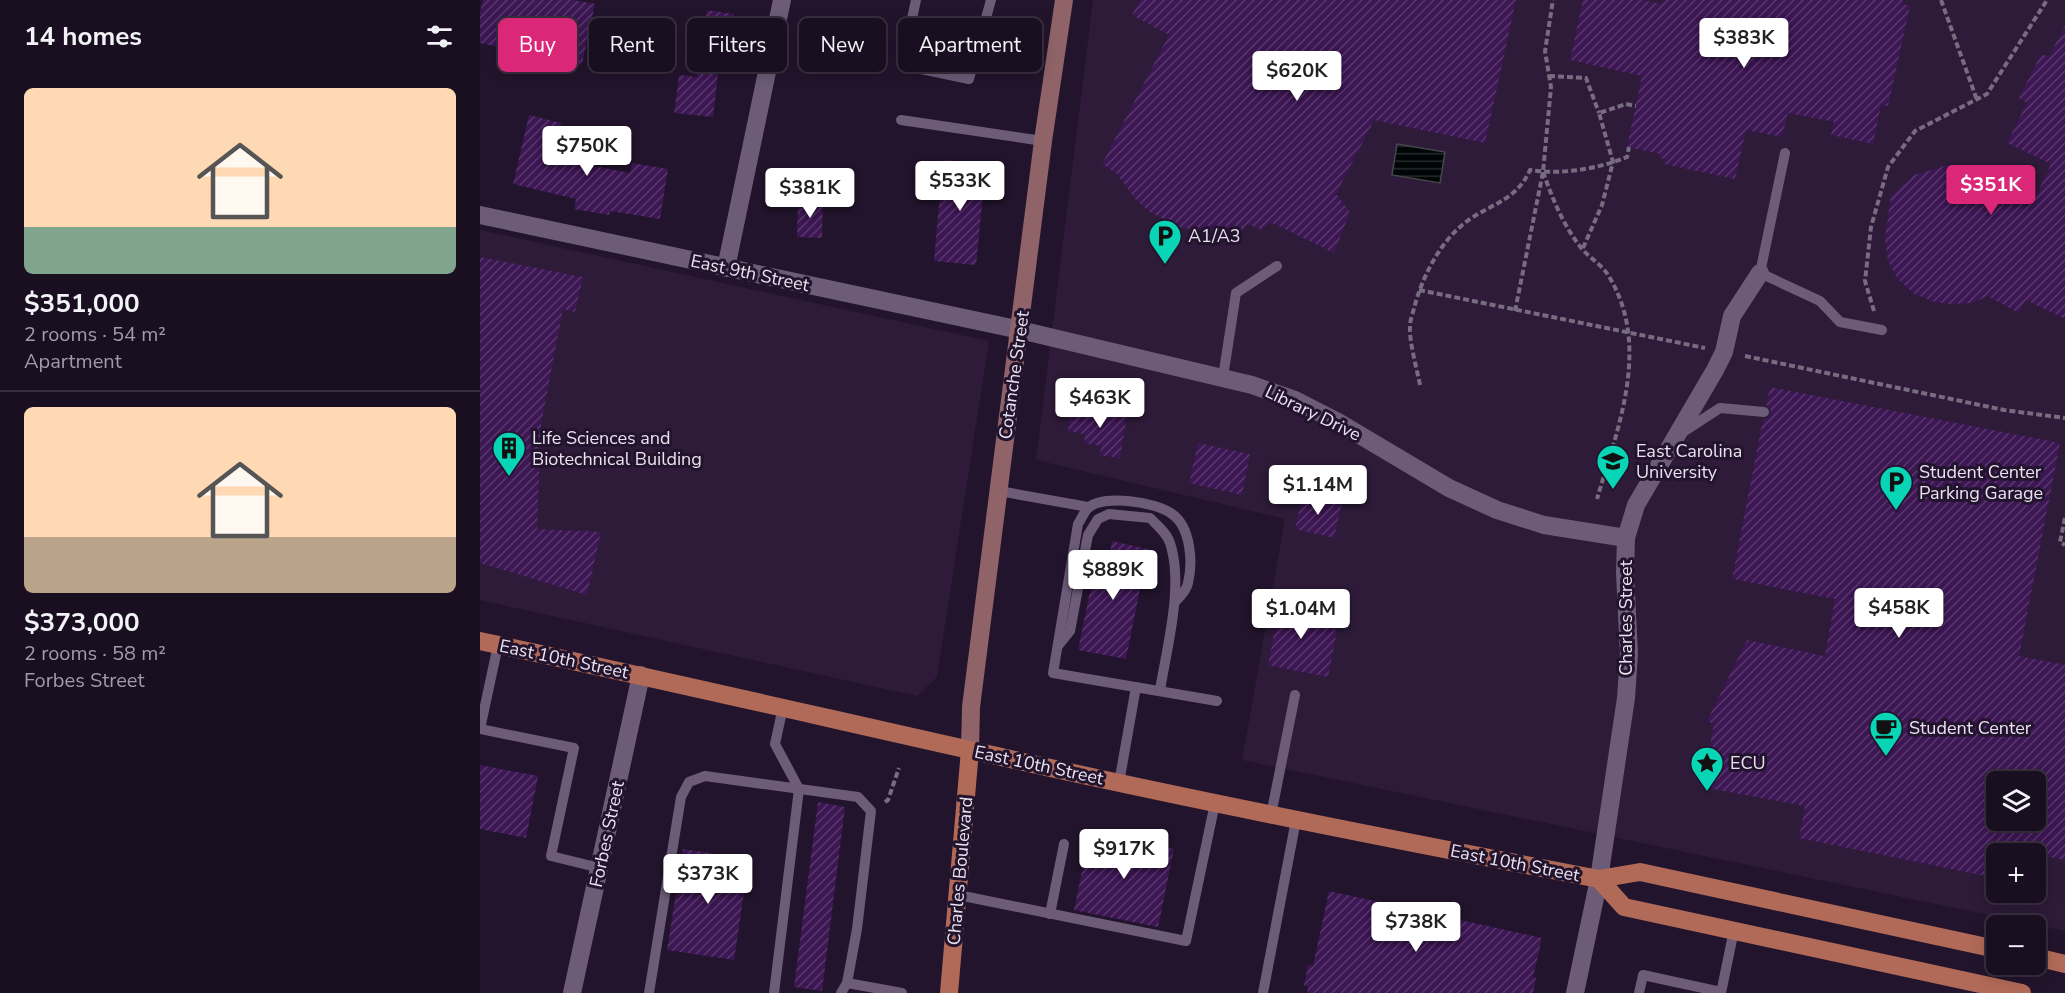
<!DOCTYPE html>
<meta charset="utf-8">
<style>
body{margin:0;font-family:"Nunito Sans",sans-serif;background:#271d2e;color:#f1f3f6;height:100vh;display:flex;flex-direction:column;font-size:22px;white-space:nowrap}
*{box-sizing:border-box;margin:0}
p{font-size:20px;color:#9f9ca5}
.icon{flex:none;width:33px;height:33px;fill:none;stroke:currentColor;stroke-width:2;stroke-linecap:round;stroke-linejoin:round}
.map{position:relative;flex:1;overflow:hidden}
.panel{display:flex;flex-direction:column;background:#1a0f21;width:480px}
.panel>*{flex:none}
.hud{position:absolute;left:18px;top:18px;width:570px;height:54px;display:flex;gap:12px}
.controls{position:absolute;left:1506px;top:771px;display:grid;gap:12px}
.controls a{display:grid;place-items:center;width:60px;height:60px;border-radius:9px;background:#1a0f21;box-shadow:0 3px 15px #0003,0 0 0 2px #382f3f;font-size:30px}
.price{position:absolute;translate:-50% -51px;padding:0 14px;border-radius:6px;background:#fff;color:#222;font-size:20px;line-height:39px;filter:drop-shadow(0 2px 3px #0008)}
.price::after{content:'';position:absolute;left:50%;top:36px;width:18px;height:14px;margin-left:-9px;background:inherit;clip-path:polygon(0 0,100% 0,50% 100%)}
.price.selected{background:#db2777;color:#fff}
ul{padding:0;list-style:none}
li{display:grid;align-content:center;gap:12px;height:318px;padding:0 24px}
li+li{border-top:2px solid #382f3f}
li span{display:grid;place-items:center;height:186px;border-radius:9px;color:#555}
li>.icon{margin-inline-start:auto}
span .icon{width:108px;height:108px;fill:#fffc;stroke-width:1}
li b{font-size:26px}
h2{display:flex;justify-content:space-between;align-items:center;height:72px;padding:0 24px;font-size:26px}
.pill{padding:0 21px;border-radius:9px;background:#1a0f21;box-shadow:0 3px 15px #0003,0 0 0 2px #382f3f;font-size:21px;line-height:54px}
.pill.selected{background:#db2777;color:#fff}
main{display:flex;flex:1;min-height:0}
.map>svg:first-child{display:block}
.built{fill:#2d1b39;fill-rule:evenodd}
.water{fill:url(#water-rules);stroke:#46484c;stroke-width:1.5}
.building{fill:url(#building-hatch);fill-rule:evenodd}
.lines{fill:none;stroke-linecap:round;stroke-linejoin:round}
.path{stroke:#776c80;stroke-width:4;stroke-dasharray:6 3;stroke-linecap:butt}
.service{stroke:#6c5c78;stroke-width:10}
.minor{stroke:#6c5c78;stroke-width:18}
.secondary{stroke:#8f6368;stroke-width:18}
.primary{stroke:#b26a58;stroke-width:18}
.labels{text-anchor:middle;dominant-baseline:central;stroke-width:6;stroke-linejoin:round;paint-order:stroke}
.poi-label{font-size:18px;fill:#e9e1f1;stroke:#22142c;text-anchor:start}
.street-label{font-size:18px;fill:#e9e1f1;stroke:#22142c}
</style>
<main>
<section class="panel">
<h2>14 homes<svg class="icon" aria-label="filters" viewBox="0 0 24 24"><path d="M4 7h16M4 17h16"/><circle cx="9" cy="7" r="2"/><circle cx="15" cy="17" r="2"/></svg></h2>
<ul>
<li><span style="background:linear-gradient(#ffd9b3 75%,#7fa58c 0)"><svg class="icon" aria-label="home" viewBox="0 0 24 24"><path d="M3 11l9-7 9 7M6 9v11h12V9"/></svg></span><div><b>$351,000</b><p>2 rooms · 54 m²</p><p>Apartment</p></div></li>
<li><span style="background:linear-gradient(#ffd9b3 70%,#b9a48a 0)"><svg class="icon" aria-label="home" viewBox="0 0 24 24"><path d="M3 11l9-7 9 7M6 9v11h12V9"/></svg></span><div><b>$373,000</b><p>2 rooms · 58 m²</p><p>Forbes Street</p></div></li>
</ul>
</section>
<div class="map">
<svg width="1585" height="993" viewBox="0 0 1585 993">
<defs>
<pattern id="water-rules" width="6" height="5" patternUnits="userSpaceOnUse" patternTransform="scale(1.5)"><rect width="6" height="5" fill="#000606"/><path d="M0 2.5h6" fill="none" stroke="#252a2b"/></pattern>
<pattern id="building-hatch" width="6" height="6" patternUnits="userSpaceOnUse" patternTransform="scale(1.5)"><rect width="6" height="6" fill="#3d1654"/><path d="M-1 1l2-2M0 6l6-6M5 7l2-2" fill="none" stroke="#59386d"/></pattern>
</defs>
<rect width="100%" height="100%" fill="#22142c"/>
<g class="built">
<path d="M613,0H1585V931L762,760L805,519L556,460ZM1516,782H1556V820H1516ZM1516,854H1556V892H1516Z"/>
<polygon points="0,230 509,341 457,677 437,696 0,600"/>
</g>
<polygon class="water" points="917,144 965,152 960,183 912,175"/>
<g class="building">
<polygon points="3,0 93,0 115,4 102,64 0,43 0,13"/>
<polygon points="660,0 1036,0 1005,143 894,120 856,194 870,212 854,253 790,222 782,230 767,224 761,234 751,228 723,230 702,228 670,212 656,200 636,173 622,164 689,35 652,15"/>
<polygon points="1103,0 1162,0 1182,4 1183,0 1423,0 1422,4 1430,6 1408,106 1401,105 1393,144 1351,135 1354,122 1308,113 1302,137 1266,130 1255,179 1184,164 1185,159 1179,158 1180,154 1147,147 1162,76 1090,60"/>
<polygon points="227,10 254,14 248,56 240,55 233,117 194,113 199,75 217,77"/>
<polygon points="1585,25 1585,319 1546,300 1539,313 1507,296 1493,303 1469,304 1454,302 1433,293 1417,278 1408,261 1405,238 1411,196 1434,175 1468,165 1487,167 1554,200 1571,164 1527,143 1547,103 1539,98 1561,54 1569,57"/>
<polygon points="49,115 81,123 73,158 150,173 152,163 188,169 180,219 130,211 129,215 94,209 96,199 33,184"/>
<polygon points="463,160 506,164 496,265 454,261"/>
<polygon points="318,199 343,200 342,238 317,237"/>
<polygon points="0,257 103,277 95,312 83,309 61,424 57,529 121,532 107,595 0,563"/>
<path d="M1290,387L1580,443L1539,656L1585,665V860L1556,854H1516V878L1319,838L1325,806L1222,787L1234,724L1227,721L1267,640L1345,656L1355,599L1252,579L1283,419L1288,418L1291,413L1290,408L1286,405ZM1516,782H1556V820H1516Z"/>
<polygon points="592,407 647,415 640,458 620,455 621,446 604,443 605,434 588,431"/>
<polygon points="718,443 770,454 762,495 709,483"/>
<polygon points="823,493 862,502 854,538 815,529"/>
<polygon points="632,541 668,549 646,659 598,650 617,557 629,559"/>
<polygon points="802,595 831,601 826,623 857,630 848,677 788,665"/>
<polygon points="0,765 58,776 46,838 0,829"/>
<polygon points="338,802 365,807 342,991 314,987"/>
<polygon points="610,833 694,849 678,927 594,910"/>
<polygon points="203,849 269,859 254,960 187,950"/>
<polygon points="849,891 1062,938 1053,977 1056,978 1053,993 827,993 828,987 824,985 828,965 833,966"/>
</g>
<g class="lines">
<g class="path">
<polyline points="1461,0 1497,100"/>
<polyline points="1069,76 1106,78 1119,113"/>
<path d="M1063,172C1073,200 1083,225 1102,249C1110,258 1122,265 1128,275C1172,345 1138,427 1117,499"/>
<polyline points="1103,248 1122,205 1133,162 1119,113 1146,104 1156,106"/>
<polyline points="939,290 1225,348"/>
<polyline points="1035,311 1063,172 1071,87 1065,51 1073,0"/>
<polyline points="1394,311 1385,281 1391,227 1408,167 1435,131 1507,94 1567,0"/>
<polyline points="1265,356 1524,410 1585,418"/>
<path d="M940,385C937,369 929,342 930,326C930,320 933,313 934,308C943,275 961,239 990,219C1014,203 1037,199 1050,170C1081,175 1118,169 1147,157L1149,147"/>
<polyline points="1585,518 1580,542 1585,545"/>
<polyline points="405,802 408,800 419,768"/>
</g>
<g class="service">
<polyline points="436,0 422,65 489,79 511,0"/>
<polyline points="421,120 563,141"/>
<polyline points="1305,153 1280,273 1340,301 1360,322 1402,330"/>
<polyline points="743,377 756,293 797,266"/>
<polyline points="1203,432 1240,408 1284,412"/>
<polyline points="519,491 608,507"/>
<path d="M695,602C700,597 707,590 708,583C713,563 711,527 692,514C677,502 623,494 608,508C604,512 601,520 598,524L573,673L737,701"/>
<path d="M578,646L590,631L608,535L618,519L629,514L670,518C677,525 687,533 690,543C704,585 687,647 680,690"/>
<polyline points="0,729 94,748 71,856 120,868"/>
<polyline points="0,729 18,645"/>
<polyline points="639,783 656,687"/>
<polyline points="791,815 815,695"/>
<polyline points="478,895 706,941 735,803"/>
<polyline points="570,914 584,844"/>
<polyline points="169,993 201,797 209,782 225,776 378,797 391,811 377,929 367,983"/>
<polyline points="294,993 319,789 295,744 303,707"/>
<polyline points="361,993 367,983 422,993"/>
<polyline points="783,993 816,820"/>
<polyline points="1159,993 1163,975 1241,992"/>
<polyline points="1241,993 1254,930"/>
</g>
<g class="minor">
<polyline points="0,215 540,330 772,385 815,400 858,422 969,488 1017,510 1064,525 1146,538"/>
<polyline points="246,268 302,0"/>
<polyline points="92,993 161,675"/>
<polyline points="1095,993 1119,879 1146,698 1149,654 1145,573 1146,538 1156,505 1235,370 1244,352 1252,316 1280,273"/>
</g>
<polyline class="secondary" points="490,750 491,707 563,141 584,0"/>
<g class="primary">
<path d="M0,641C180,679 359,721 539,761C731,804 925,842 1119,879L1160,872L1516,949"/>
<polyline points="1119,879 1144,907 1542,993"/>
<polyline points="1556,957 1585,964"/>
<polyline points="469,993 490,750"/>
</g>
</g>
<defs>
<symbol id="parking-pin" viewBox="-11 -11 22 30"><path d="M0 17L-7.5 6A9.5 9.5 0 1 1 7.5 6Z" fill="#07d5b6" stroke="#22142c"/><path d="M-3.5-5.5H1a3.5 3.5 0 0 1 0 7H-1V5.5H-3.5ZM-1-3.4V-.6H.8a1.4 1.4 0 0 0 0-2.8Z" fill="#111"/></symbol>
<symbol id="building-pin" viewBox="-11 -11 22 30"><path d="M0 17L-7.5 6A9.5 9.5 0 1 1 7.5 6Z" fill="#07d5b6" stroke="#22142c"/><path d="M-4-6H4V6H1V3H-1V6H-4ZM-2.5-4.3h1.7v1.8h-1.7ZM.8-4.3h1.7v1.8H.8ZM-2.5-1h1.7V.8h-1.7ZM.8-1h1.7V.8H.8Z" fill="#111"/></symbol>
<symbol id="university-pin" viewBox="-11 -11 22 30"><path d="M0 17L-7.5 6A9.5 9.5 0 1 1 7.5 6Z" fill="#07d5b6" stroke="#22142c"/><path d="M0-5L7-2L0 1L-7-2ZM-4 1L0 2.5L4 1V4Q0 6-4 4Z" fill="#111"/></symbol>
<symbol id="cafe-pin" viewBox="-11 -11 22 30"><path d="M0 17L-7.5 6A9.5 9.5 0 1 1 7.5 6Z" fill="#07d5b6" stroke="#22142c"/><path d="M-5.5-4.5H6V0H3Q3 3.5 0 3.5H-2.5Q-5.5 3.5-5.5 0ZM3-3.2v2h1.7v-2ZM-6 4.5H4V6H-6Z" fill="#111"/></symbol>
<symbol id="sight-pin" viewBox="-11 -11 22 30"><path d="M0 17L-7.5 6A9.5 9.5 0 1 1 7.5 6Z" fill="#07d5b6" stroke="#22142c"/><path d="M0-6L1.8-2.2L6-1.7L2.9 1.2L3.7 5.4L0 3.3L-3.7 5.4L-2.9 1.2L-6-1.7L-1.8-2.2Z" fill="#111"/></symbol>
</defs>
<g fill-rule="evenodd">
<use href="#parking-pin" x="666" y="217" width="38" height="52"/>
<use href="#building-pin" x="10" y="429" width="38" height="52"/>
<use href="#university-pin" x="1114" y="442" width="38" height="52"/>
<use href="#parking-pin" x="1397" y="463" width="38" height="52"/>
<use href="#cafe-pin" x="1387" y="709" width="38" height="52"/>
<use href="#sight-pin" x="1208" y="744" width="38" height="52"/>
</g>
<g class="labels">
<g class="poi-label">
<text x="708" y="236">A1/A3</text>
<text x="52" y="438">Life Sciences and<tspan x="52" dy="21">Biotechnical Building</tspan></text>
<text x="1156" y="451">East Carolina<tspan x="1156" dy="21">University</tspan></text>
<text x="1439" y="472">Student Center<tspan x="1439" dy="21">Parking Garage</tspan></text>
<text x="1429" y="728">Student Center</text>
<text x="1250" y="763">ECU</text>
</g>
<g class="street-label">
<text transform="translate(270 273) rotate(12)">East 9th Street</text>
<text transform="translate(534 375) rotate(-82)">Cotanche Street</text>
<text transform="translate(833 413) rotate(26)">Library Drive</text>
<text transform="translate(1146 618) rotate(-90)">Charles Street</text>
<text transform="translate(84 659) rotate(12)">East 10th Street</text>
<text transform="translate(559 765) rotate(12)">East 10th Street</text>
<text transform="translate(127 834) rotate(-78)">Forbes Street</text>
<text transform="translate(1035 863) rotate(11)">East 10th Street</text>
<text transform="translate(480 871) rotate(-85)">Charles Boulevard</text>
</g>
</g>
</svg>
<div class="controls">
<a><svg class="icon" aria-label="layers" viewBox="0 0 24 24"><path d="M12 4l9 5-9 5-9-5zM3 14l9 5 9-5"/></svg></a>
<a>+</a>
<a>−</a>
</div>
<b class="price" style="left:1264px;top:69px">$383K</b>
<b class="price" style="left:817px;top:102px">$620K</b>
<b class="price" style="left:107px;top:177px">$750K</b>
<b class="price" style="left:480px;top:212px">$533K</b>
<b class="price selected" style="left:1511px;top:216px">$351K</b>
<b class="price" style="left:330px;top:219px">$381K</b>
<b class="price" style="left:620px;top:429px">$463K</b>
<b class="price" style="left:838px;top:516px">$1.14M</b>
<b class="price" style="left:633px;top:601px">$889K</b>
<b class="price" style="left:1419px;top:639px">$458K</b>
<b class="price" style="left:821px;top:640px">$1.04M</b>
<b class="price" style="left:644px;top:880px">$917K</b>
<b class="price" style="left:228px;top:905px">$373K</b>
<b class="price" style="left:936px;top:953px">$738K</b>
<div class="hud">
<a class="pill selected">Buy</a>
<a class="pill">Rent</a>
<a class="pill">Filters</a>
<a class="pill">New</a>
<a class="pill">Apartment</a>
</div>
</div>
</main>
